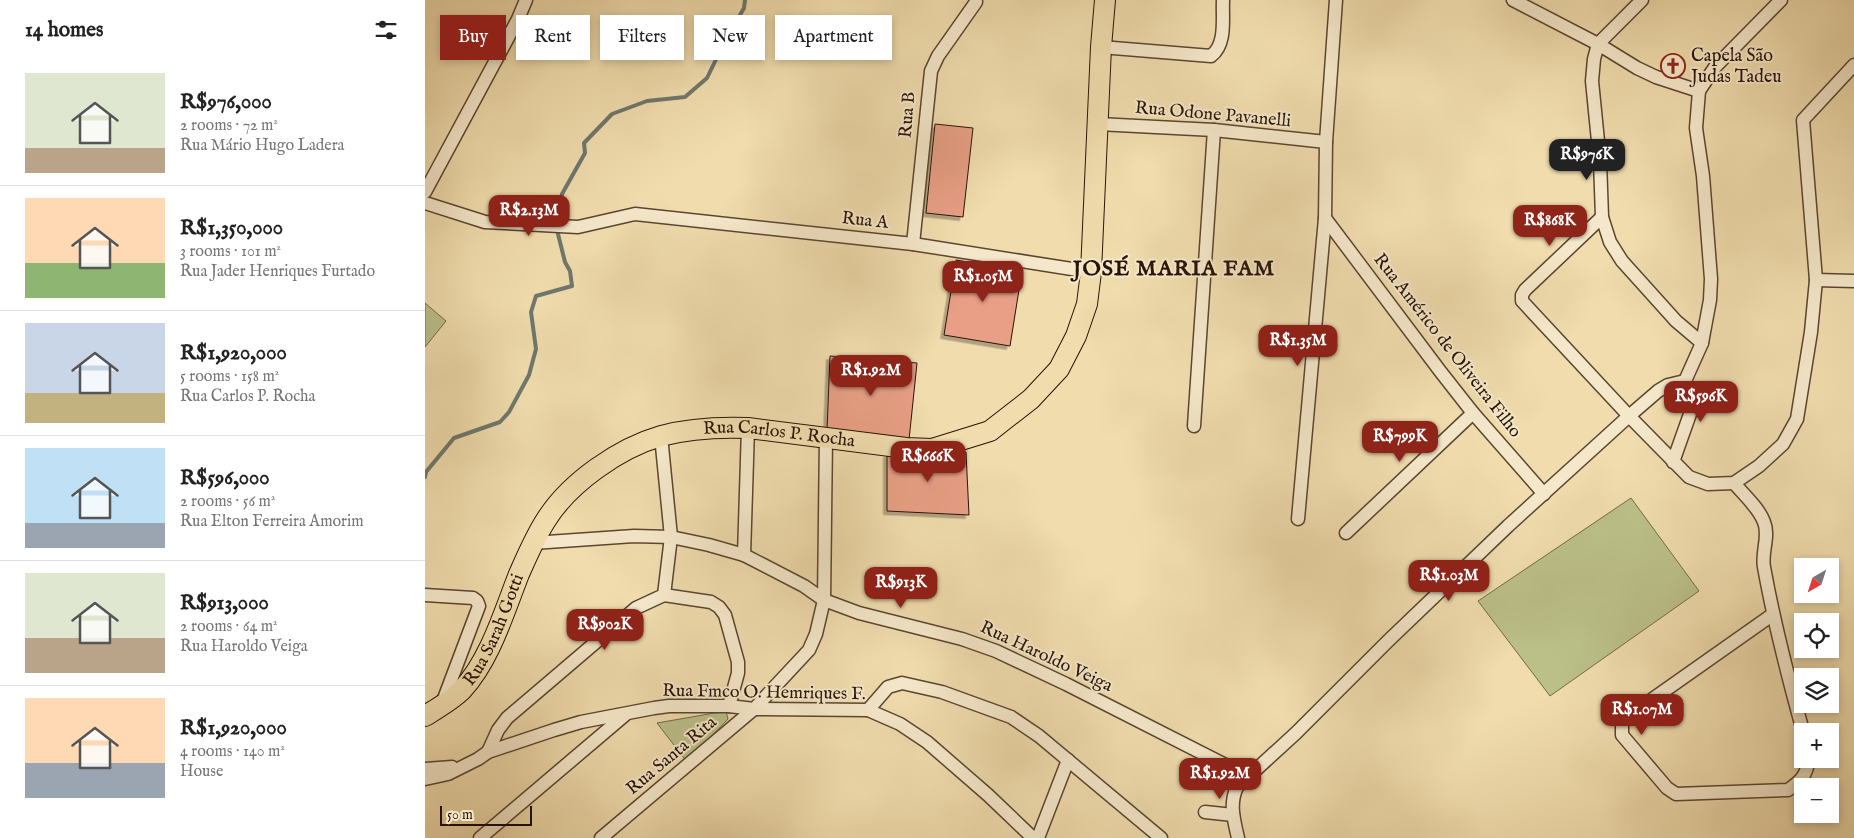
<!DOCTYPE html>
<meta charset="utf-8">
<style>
body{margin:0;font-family:"IM FELL English",serif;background:#f2f2f2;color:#222;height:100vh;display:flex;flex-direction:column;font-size:19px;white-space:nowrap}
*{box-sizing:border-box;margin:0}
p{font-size:16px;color:#767676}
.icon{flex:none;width:28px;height:28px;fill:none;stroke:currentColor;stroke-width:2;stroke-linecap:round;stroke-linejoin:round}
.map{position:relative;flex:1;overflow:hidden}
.details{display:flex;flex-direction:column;background:#fff;width:425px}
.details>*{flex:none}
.hud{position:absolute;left:15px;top:15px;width:475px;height:45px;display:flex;gap:10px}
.needle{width:32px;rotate:219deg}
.buttons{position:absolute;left:1369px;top:558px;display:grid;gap:10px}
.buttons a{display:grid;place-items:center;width:45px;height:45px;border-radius:0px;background:#fff;box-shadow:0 2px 8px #0003;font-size:25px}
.scale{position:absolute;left:15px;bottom:12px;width:92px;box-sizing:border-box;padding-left:5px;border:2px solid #281406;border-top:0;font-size:14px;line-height:18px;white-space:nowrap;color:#281406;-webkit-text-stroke:4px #f5e8ca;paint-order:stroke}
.price{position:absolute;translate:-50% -42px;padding:0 11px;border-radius:10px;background:#8f2418;color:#fff;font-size:16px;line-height:32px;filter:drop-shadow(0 1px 2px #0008)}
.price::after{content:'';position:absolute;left:50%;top:30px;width:15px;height:11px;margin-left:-8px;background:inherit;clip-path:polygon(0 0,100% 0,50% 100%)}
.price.current{background:#222;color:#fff}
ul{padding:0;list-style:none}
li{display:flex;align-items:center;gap:15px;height:125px;padding:0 25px}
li+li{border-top:1px solid #e0e0e0}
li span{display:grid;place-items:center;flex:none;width:140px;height:100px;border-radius:0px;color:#555}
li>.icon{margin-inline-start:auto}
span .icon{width:60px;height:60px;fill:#fffc;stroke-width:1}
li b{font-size:21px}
h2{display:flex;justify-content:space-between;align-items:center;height:60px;padding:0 25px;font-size:21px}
.pill{padding:0 18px;border-radius:0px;background:#fff;box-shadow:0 2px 8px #0003;font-size:18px;line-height:45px}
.pill.current{background:#8f2418;color:#fff}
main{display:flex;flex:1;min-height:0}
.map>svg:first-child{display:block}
.green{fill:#bbc089;stroke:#726a48}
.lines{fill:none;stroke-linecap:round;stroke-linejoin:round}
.stream{stroke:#6e786d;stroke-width:4}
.building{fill:#e89f85;stroke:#281406;filter:url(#shadow)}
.minor-casing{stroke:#5a4630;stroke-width:15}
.primary-casing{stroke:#281406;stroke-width:22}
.minor{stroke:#f5e8ca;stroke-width:12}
.primary{stroke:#f0dcad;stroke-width:20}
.labels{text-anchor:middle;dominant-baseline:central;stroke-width:4;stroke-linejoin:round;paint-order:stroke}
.poi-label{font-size:18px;fill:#281406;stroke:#f5e8ca;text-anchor:start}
.street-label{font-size:18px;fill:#281406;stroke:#f5e8ca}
.district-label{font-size:22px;font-weight:bold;letter-spacing:1px;fill:#281406;stroke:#f5e8ca}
</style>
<main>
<section class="details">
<h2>14 homes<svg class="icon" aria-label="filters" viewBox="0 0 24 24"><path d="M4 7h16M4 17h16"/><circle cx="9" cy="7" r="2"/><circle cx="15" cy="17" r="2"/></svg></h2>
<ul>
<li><span style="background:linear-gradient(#dfe7d0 75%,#b9a48a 0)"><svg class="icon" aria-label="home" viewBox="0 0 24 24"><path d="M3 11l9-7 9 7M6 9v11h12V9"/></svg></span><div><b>R$976,000</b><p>2 rooms · 72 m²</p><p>Rua Mário Hugo Ladera</p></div></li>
<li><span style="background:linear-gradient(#ffd9b3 65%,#8fb573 0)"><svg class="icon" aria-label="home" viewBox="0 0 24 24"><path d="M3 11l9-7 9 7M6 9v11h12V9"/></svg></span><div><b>R$1,350,000</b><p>3 rooms · 101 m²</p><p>Rua Jader Henriques Furtado</p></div></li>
<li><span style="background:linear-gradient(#c9d6e8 70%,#c2b280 0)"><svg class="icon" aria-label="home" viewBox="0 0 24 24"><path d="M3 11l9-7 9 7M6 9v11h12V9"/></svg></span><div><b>R$1,920,000</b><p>5 rooms · 158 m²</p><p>Rua Carlos P. Rocha</p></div></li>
<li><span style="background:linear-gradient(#bfe0f5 75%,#9aa5b1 0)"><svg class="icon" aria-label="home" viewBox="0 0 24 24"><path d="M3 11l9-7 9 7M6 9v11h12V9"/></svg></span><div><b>R$596,000</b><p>2 rooms · 56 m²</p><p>Rua Elton Ferreira Amorim</p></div></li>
<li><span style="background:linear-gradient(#dfe7d0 65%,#b9a48a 0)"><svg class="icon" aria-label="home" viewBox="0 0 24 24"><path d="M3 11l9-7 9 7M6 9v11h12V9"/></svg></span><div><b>R$913,000</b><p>2 rooms · 64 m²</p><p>Rua Haroldo Veiga</p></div></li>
<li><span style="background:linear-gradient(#ffd9b3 65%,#9aa5b1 0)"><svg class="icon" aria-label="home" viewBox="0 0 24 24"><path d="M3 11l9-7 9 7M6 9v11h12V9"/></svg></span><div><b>R$1,920,000</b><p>4 rooms · 140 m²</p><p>House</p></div></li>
</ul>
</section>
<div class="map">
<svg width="1429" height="838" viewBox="0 0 1429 838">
<defs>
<filter id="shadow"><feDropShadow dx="-3.5" dy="3.5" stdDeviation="0" flood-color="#0004"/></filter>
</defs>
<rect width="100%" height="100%" fill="#f0dcad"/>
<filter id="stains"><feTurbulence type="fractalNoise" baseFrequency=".004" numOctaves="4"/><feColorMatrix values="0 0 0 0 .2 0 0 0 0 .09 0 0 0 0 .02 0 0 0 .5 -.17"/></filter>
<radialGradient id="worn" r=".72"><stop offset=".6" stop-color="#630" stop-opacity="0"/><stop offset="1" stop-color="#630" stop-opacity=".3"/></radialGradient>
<g class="green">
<polygon points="0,303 21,321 0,347"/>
<polygon points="1206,498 1274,591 1125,696 1053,601"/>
<polygon points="301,711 303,719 262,762 232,723"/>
</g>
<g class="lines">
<polyline class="stream" points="0,477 1,472 29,438 75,422 84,412 104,375 111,349 106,312 111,296 147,286 145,271 140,262 133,234 137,194 160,153 159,143 187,114 222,101 260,97 282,78 299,43 319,8 320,0"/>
</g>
<g class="building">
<polygon points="510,124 548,128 538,217 501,213"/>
<polygon points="531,260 597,271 585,346 519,335"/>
<polygon points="405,356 492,363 484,440 402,430"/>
<polygon points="541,452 544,515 462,511 462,454"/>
</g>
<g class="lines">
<defs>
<g id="minor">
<polyline points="1088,0 1173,44 1212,68 1231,77 1274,91"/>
<polyline points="1217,0 1173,44 1169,59 1167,81 1175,161 1177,217 1185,242 1197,261 1251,321 1277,343"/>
<path d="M676,47L786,56C802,44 797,18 798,0"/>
<polyline points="673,124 789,130 901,142"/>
<polyline points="0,192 93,19 101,0"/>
<polyline points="0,203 60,222 153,227 210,214 488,244 666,272"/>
<polyline points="1177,217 1100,290 1097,295 1097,301 1204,416 1264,477 1283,484 1309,483 1334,466 1358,444 1372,419 1386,332 1391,280 1378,120 1429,65"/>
<polyline points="900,218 1015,371 1048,413 1119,494"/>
<polyline points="488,244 506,71 513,56 551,2"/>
<polyline points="1391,280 1429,281"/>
<polyline points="1260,381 1277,343 1285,300 1286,279 1278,176 1271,128 1274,91 1290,67 1356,0"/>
<polyline points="769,426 789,130"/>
<polyline points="1248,462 1265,414 1266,401 1260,381"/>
<path d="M1309,483C1319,495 1334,508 1339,522C1345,536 1336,553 1339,567C1349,623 1363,677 1378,731"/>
<polyline points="873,519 900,218 901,142 911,0"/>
<polyline points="921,533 1048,413"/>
<polyline points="108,543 209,536 246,537 284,545 319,555 379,586 399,600 434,613 537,639 571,651 641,684 822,776"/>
<polyline points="319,555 323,428"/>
<polyline points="0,595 48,598 52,601 54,606 17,704"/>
<polyline points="239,595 286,602 294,607 300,615 313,662 313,673 304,706"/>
<path d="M1347,615L1205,715L1197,724V735L1242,788L1251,794L1363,790C1377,780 1381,776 1384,759"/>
<polyline points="443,710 463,687 477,683 517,692 586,717 614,736 736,838"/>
<polyline points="63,752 73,730 82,718 211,608 239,595 246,537 236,436"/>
<polyline points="0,769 27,767"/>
<polyline points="0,779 23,774 53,759 63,752 129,730 156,722 229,708 244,706 304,706 329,709 443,710 475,724 502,742 563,795 608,838"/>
<polyline points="780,812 808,815"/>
<polyline points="55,838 200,715"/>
<polyline points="176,838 329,709 384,650 391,634 399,600 401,437"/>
<polyline points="613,838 643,760"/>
<path d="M813,838C809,820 804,804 812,787L871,733L963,641L1083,526L1204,416L1233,391L1243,385L1260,381"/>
</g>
<g id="primary">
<path id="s1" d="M0,716C13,708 27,700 37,690C65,660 79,612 94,574C102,556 110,537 121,520C144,483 194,448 236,436C262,429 295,427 323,428L481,448L507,449L565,431L606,399L634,369L651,336L662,304L666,272L676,47L680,0"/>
</g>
</defs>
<use href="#minor" class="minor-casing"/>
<use href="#primary" class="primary-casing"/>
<use href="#minor" class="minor"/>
<use href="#primary" class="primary"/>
</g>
<defs>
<symbol id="church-ring" viewBox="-11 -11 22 22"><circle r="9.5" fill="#f5e8ca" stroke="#8f2418" stroke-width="1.5"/><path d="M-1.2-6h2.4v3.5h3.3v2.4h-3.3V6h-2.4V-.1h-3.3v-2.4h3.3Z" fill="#8f2418"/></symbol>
</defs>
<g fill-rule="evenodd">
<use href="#church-ring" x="1234" y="52" width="28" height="28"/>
</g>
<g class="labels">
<g class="poi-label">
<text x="1266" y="56">Capela São<tspan x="1266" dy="21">Judas Tadeu</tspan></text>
</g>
<g class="street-label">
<text transform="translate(483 115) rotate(-85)">Rua B</text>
<text transform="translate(788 115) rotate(5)">Rua Odone Pavanelli</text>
<text transform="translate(440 221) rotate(6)">Rua A</text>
<text transform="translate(1022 346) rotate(52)">Rua Américo de Oliveira Filho</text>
<text stroke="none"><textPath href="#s1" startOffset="500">Rua Carlos P. Rocha</textPath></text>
<text stroke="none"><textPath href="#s1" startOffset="114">Rua Sarah Gotti</textPath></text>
<text transform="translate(621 657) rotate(25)">Rua Haroldo Veiga</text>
<text transform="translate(339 693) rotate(1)">Rua Fmco O. Hemriques F.</text>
<text transform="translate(247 756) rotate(-40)">Rua Santa Rita</text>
</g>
<g class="district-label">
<text x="749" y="269">JOSÉ MARIA FAM</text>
</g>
</g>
<rect width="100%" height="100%" filter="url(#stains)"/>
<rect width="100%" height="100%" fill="url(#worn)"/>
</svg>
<div class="buttons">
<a><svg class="needle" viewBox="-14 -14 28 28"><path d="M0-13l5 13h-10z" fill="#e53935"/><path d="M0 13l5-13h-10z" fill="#767676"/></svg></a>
<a><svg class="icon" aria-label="locate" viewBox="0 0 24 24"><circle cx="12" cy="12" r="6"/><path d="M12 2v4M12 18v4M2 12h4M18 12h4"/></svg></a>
<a><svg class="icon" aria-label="layers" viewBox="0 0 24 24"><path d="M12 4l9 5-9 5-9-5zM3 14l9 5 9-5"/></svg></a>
<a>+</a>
<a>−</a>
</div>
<div class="scale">50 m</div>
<b class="price current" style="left:1162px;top:181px">R$976K</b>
<b class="price" style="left:104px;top:237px">R$2.13M</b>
<b class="price" style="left:1125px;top:247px">R$868K</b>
<b class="price" style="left:558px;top:303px">R$1.05M</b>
<b class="price" style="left:873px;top:367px">R$1.35M</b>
<b class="price" style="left:446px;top:397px">R$1.92M</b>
<b class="price" style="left:1276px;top:423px">R$596K</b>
<b class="price" style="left:975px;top:463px">R$799K</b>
<b class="price" style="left:503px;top:483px">R$666K</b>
<b class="price" style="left:1024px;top:602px">R$1.03M</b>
<b class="price" style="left:476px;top:609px">R$913K</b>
<b class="price" style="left:180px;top:651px">R$902K</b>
<b class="price" style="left:1217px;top:736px">R$1.07M</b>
<b class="price" style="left:795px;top:800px">R$1.92M</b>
<div class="hud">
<a class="pill current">Buy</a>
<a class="pill">Rent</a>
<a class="pill">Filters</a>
<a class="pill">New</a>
<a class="pill">Apartment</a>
</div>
</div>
</main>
